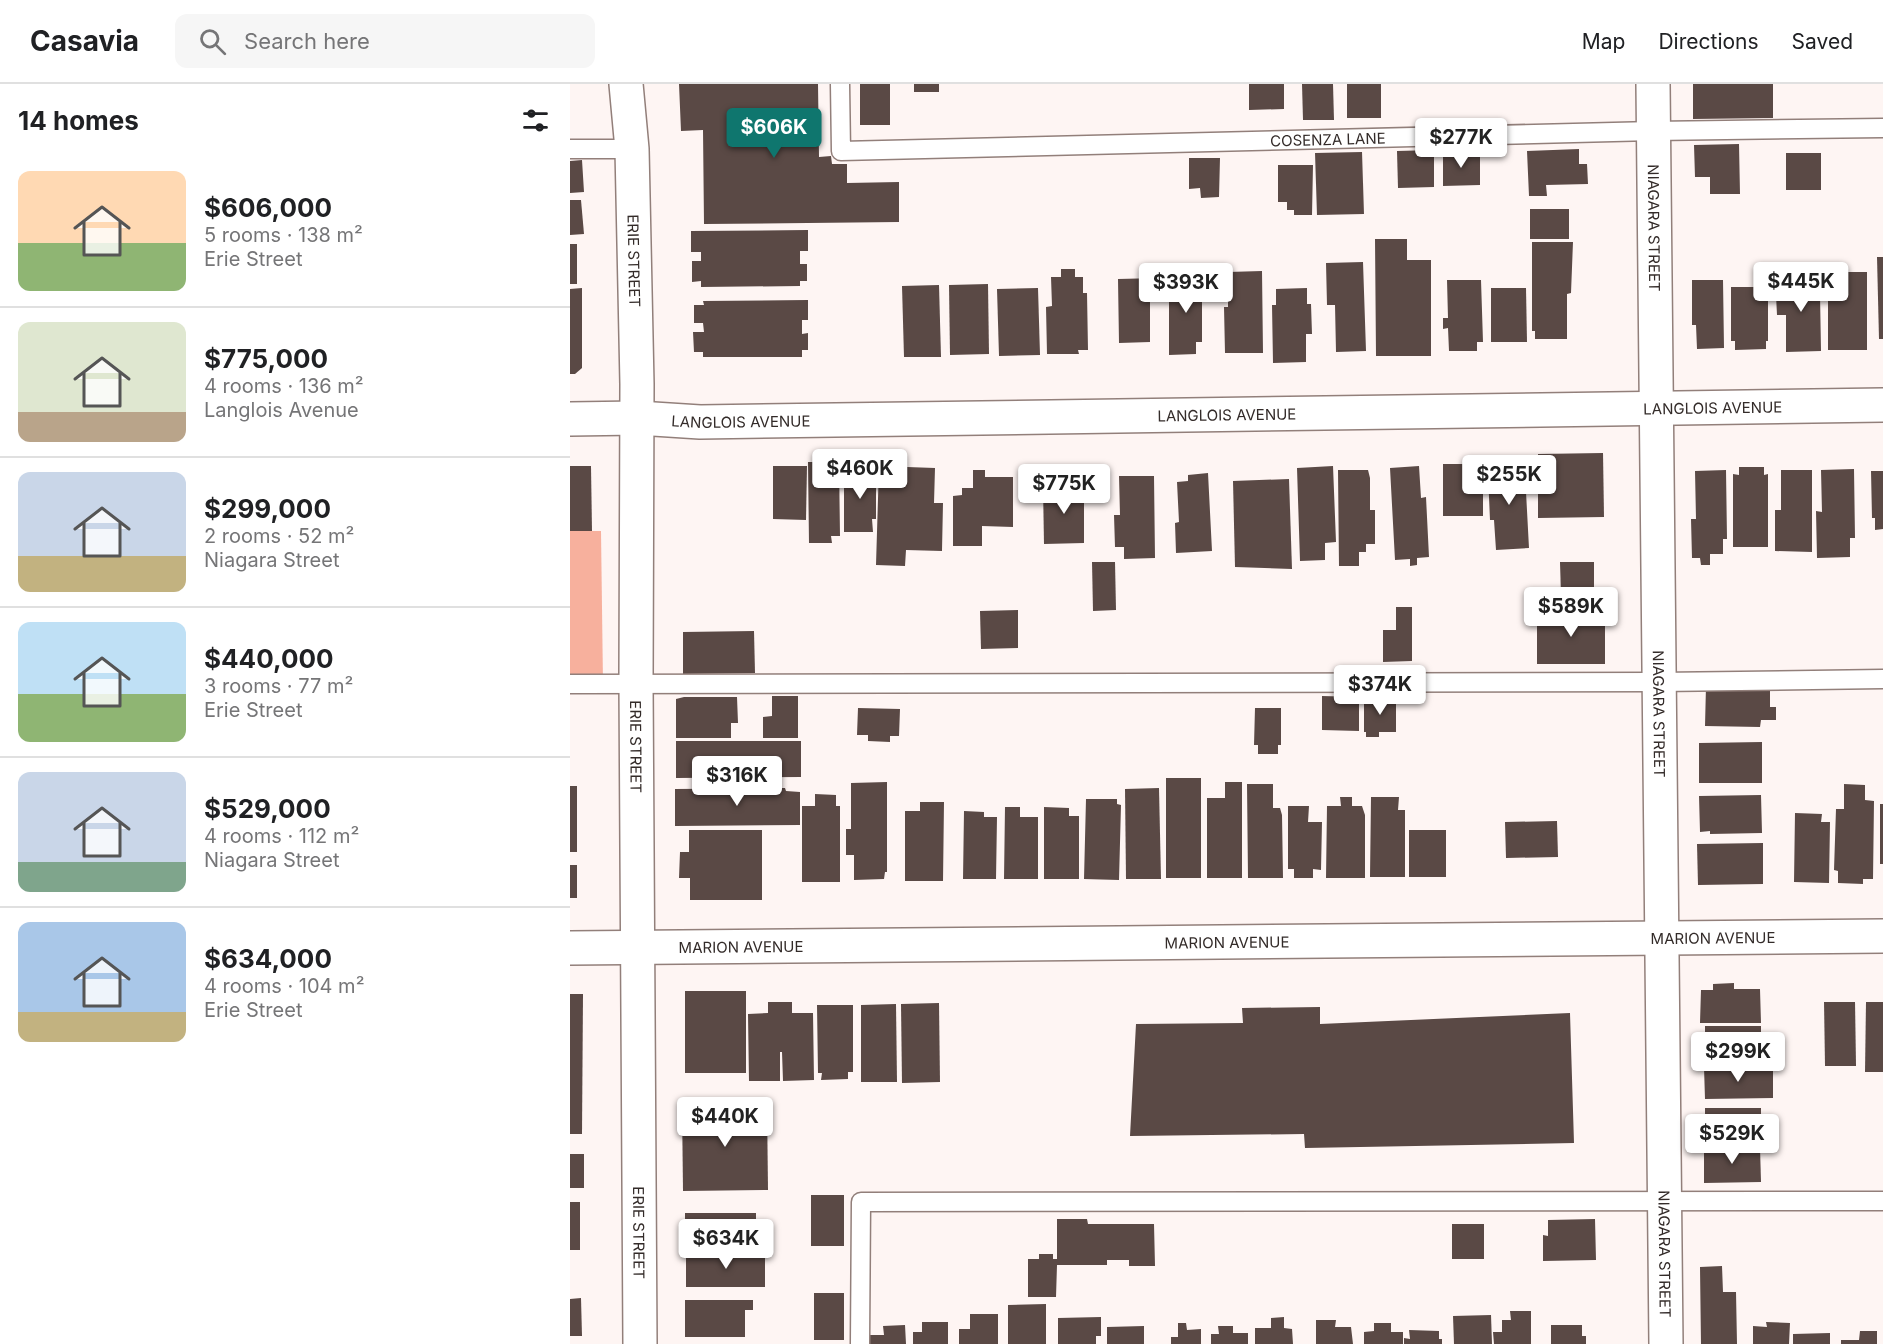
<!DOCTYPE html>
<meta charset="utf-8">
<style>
body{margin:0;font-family:Inter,sans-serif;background:#f6f6f6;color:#202124;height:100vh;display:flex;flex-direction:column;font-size:22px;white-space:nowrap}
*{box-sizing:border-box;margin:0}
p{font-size:20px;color:#757577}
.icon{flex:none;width:33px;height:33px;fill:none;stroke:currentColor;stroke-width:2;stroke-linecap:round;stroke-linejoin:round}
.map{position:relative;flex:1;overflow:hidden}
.side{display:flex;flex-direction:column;background:#fff;width:570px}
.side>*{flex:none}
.price{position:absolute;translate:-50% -51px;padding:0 14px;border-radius:6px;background:#fff;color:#222;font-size:20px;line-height:39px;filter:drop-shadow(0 2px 3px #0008)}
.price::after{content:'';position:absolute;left:50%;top:36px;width:18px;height:14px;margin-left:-9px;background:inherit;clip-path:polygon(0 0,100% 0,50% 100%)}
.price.selected{background:#0f766e;color:#fff}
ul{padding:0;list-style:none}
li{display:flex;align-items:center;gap:18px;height:150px;padding:0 18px}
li+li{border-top:2px solid #e0e0e0}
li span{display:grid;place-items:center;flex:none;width:168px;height:120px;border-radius:12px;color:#555}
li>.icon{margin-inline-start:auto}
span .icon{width:72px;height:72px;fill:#fffc;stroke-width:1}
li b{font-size:26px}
h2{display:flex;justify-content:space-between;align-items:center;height:72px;padding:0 18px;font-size:26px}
header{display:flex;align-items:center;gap:36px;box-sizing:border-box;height:84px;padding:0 30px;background:#fff;border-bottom:2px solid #e0e0e0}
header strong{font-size:28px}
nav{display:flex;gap:33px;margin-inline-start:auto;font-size:21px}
.search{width:420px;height:54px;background:#f6f6f6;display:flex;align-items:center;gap:15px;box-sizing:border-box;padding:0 21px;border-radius:12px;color:#757577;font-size:22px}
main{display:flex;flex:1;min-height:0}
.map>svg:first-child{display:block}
.green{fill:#f7b09d}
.building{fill:#5a4945}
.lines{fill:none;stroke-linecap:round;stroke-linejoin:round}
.lane-casing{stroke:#927f7a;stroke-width:21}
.street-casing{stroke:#927f7a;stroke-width:36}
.lane{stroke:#fff;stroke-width:18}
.street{stroke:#fff;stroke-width:33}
.labels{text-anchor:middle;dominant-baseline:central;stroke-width:6;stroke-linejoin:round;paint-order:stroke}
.street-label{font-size:15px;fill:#332b29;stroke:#fef5f3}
</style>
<header>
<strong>Casavia</strong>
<div class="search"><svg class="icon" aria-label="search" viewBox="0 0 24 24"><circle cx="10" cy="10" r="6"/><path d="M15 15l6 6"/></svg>Search here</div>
<nav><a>Map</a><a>Directions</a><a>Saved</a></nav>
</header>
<main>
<section class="side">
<h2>14 homes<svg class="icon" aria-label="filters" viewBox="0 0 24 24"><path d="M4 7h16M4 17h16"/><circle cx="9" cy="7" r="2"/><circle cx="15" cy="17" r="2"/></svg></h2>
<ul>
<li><span style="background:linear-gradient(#ffd9b3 60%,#8fb573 0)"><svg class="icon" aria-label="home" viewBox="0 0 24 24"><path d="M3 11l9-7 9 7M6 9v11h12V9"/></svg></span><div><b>$606,000</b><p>5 rooms · 138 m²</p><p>Erie Street</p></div></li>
<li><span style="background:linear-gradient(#dfe7d0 75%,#b9a48a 0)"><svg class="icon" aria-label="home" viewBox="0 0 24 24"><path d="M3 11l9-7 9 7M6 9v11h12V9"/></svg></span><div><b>$775,000</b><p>4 rooms · 136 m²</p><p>Langlois Avenue</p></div></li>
<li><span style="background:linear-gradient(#c9d6e8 70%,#c2b280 0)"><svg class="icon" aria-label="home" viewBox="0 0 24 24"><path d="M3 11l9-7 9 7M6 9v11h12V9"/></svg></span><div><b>$299,000</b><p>2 rooms · 52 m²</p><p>Niagara Street</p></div></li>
<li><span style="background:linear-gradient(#bfe0f5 60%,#8fb573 0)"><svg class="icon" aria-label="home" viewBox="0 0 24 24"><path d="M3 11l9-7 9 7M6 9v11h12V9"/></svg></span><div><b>$440,000</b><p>3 rooms · 77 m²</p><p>Erie Street</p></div></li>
<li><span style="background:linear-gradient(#c9d6e8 75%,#7fa58c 0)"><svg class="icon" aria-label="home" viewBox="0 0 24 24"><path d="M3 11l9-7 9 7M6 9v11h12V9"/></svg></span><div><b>$529,000</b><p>4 rooms · 112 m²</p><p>Niagara Street</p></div></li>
<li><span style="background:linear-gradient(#a9c7e8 75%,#c2b280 0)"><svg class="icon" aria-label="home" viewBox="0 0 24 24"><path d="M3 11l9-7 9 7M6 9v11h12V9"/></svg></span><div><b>$634,000</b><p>4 rooms · 104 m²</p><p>Erie Street</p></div></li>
</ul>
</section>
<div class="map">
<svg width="1313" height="1260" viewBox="0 0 1313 1260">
<rect width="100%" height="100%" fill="#fef5f3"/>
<polygon class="green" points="0,447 31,447 33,600 0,600"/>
<g class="building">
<polygon points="109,0 248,0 249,73 261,72 262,80 277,80 277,99 329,98 329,138 134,140 133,46 111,47"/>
<rect x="290" y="0" width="30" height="41"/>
<rect x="344" y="0" width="25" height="8"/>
<polygon points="679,0 714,0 714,25 679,26"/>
<polygon points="732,0 763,0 764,36 733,36"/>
<rect x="777" y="0" width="34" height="34"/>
<polygon points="1123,0 1203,0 1203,34 1123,35"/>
<polygon points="1169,60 1170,110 1140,110 1140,93 1125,93 1124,61"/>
<polygon points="1009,65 1009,80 1017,80 1018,100 976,101 977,112 959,112 957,67"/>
<polygon points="864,66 864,103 828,104 827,67"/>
<polygon points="792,68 794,130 747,131 745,69"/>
<polygon points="873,68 910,68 910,101 873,102"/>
<rect x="1216" y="69" width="35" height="37"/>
<polygon points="619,74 650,74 649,113 631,114 630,104 619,105"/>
<polygon points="12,76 14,108 0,109 0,77"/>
<polygon points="708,81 743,81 742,131 724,131 724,126 717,126 717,118 708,118"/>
<polygon points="0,116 11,116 14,150 0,151"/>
<rect x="960" y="125" width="39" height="30"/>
<polygon points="238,146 238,167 230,167 230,180 237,180 237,197 230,197 230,202 131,203 131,197 122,198 122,177 131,177 131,168 121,168 121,147"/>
<polygon points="805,155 837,155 837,176 861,176 861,272 806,272"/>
<polygon points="962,158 1003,158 1001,209 997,210 997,255 965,255 965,247 962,247"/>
<rect x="0" y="160" width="7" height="40"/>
<polygon points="1307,173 1313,173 1313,255 1309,255"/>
<polygon points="793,178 796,267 766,268 765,221 757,221 756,179"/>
<polygon points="491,185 505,185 505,193 513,193 513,209 517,209 518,266 508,266 509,270 477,270 476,223 482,222 481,193 491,193"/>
<polygon points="632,185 632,258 626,258 626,270 599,271 599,197 616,197 616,186"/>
<polygon points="692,187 693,269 655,269 654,223 658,223 658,188"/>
<polygon points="1215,187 1235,187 1236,194 1244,194 1244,210 1250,210 1251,267 1216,268 1216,231 1207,231 1206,211 1216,211"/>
<polygon points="1270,188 1297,188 1297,266 1258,266 1258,201 1270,201"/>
<polygon points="588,194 589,217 580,217 580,258 549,259 548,195"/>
<polygon points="877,196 911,196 913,258 907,258 907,267 879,267 878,244 873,245 873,234 878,234"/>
<polygon points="1122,196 1153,196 1154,264 1127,265 1126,241 1122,241"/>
<polygon points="418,200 419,270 380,271 379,201"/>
<polygon points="369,201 371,273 334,273 332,202"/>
<polygon points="1161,203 1198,203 1198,257 1196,257 1196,265 1165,266 1165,257 1161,257"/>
<polygon points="12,204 12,284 5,290 0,290 0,205"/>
<polygon points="468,204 470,271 429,272 427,205"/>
<polygon points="737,204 737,220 741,220 742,250 736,250 736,278 703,279 702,221 706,221 706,205"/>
<polygon points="921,204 956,204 957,258 921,258"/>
<polygon points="238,216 238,236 232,236 232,250 238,249 238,266 232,266 232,273 133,273 133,268 124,268 123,248 134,248 133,239 124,239 124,221 134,221 133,217"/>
<polygon points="1033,369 1034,433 968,434 968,370"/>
<polygon points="238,378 269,378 270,452 261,452 262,459 239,459"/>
<polygon points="952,378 955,389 959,464 926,466 924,436 920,436 918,390 921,390 921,380"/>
<polygon points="873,380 910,380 910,390 913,390 913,432 873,432"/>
<polygon points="0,382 21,382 22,447 0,447"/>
<polygon points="203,382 237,382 236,436 203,435"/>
<polygon points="309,382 365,384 364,419 373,419 372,467 336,466 335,482 306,481"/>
<polygon points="763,382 766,458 755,459 755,476 730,477 727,384"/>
<polygon points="849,382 851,414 856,413 859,473 847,474 847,481 840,482 840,475 825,476 820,384"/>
<polygon points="1169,383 1194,383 1194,391 1198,390 1198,463 1163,463 1163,390 1169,391"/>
<polygon points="306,385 306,435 302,435 303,448 274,448 274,386"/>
<polygon points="1284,385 1285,454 1280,454 1280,473 1247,474 1246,427 1252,428 1251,386"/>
<polygon points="403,386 415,386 415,393 443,393 443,443 412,442 412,462 383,462 383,412 392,411 392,404 403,404"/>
<polygon points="768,386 798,386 800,394 800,426 805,426 805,460 796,460 796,468 789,468 789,482 769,482"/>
<polygon points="1156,386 1157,455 1153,455 1153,470 1140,470 1140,481 1131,481 1130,474 1122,474 1121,435 1126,435 1125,387"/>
<polygon points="1211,386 1242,386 1242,468 1205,467 1205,426 1211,426"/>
<polygon points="1301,387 1313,387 1313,445 1305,446 1305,434 1302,434"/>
<polygon points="638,389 642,467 606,469 605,439 609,438 607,398 618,397 618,391"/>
<polygon points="549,392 584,392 585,474 554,475 554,463 545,463 544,431 550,431"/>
<polygon points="719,395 722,485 665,483 663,397"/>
<polygon points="473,402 514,402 514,459 474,460"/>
<polygon points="522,478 545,478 546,526 523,527"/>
<polygon points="990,478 1024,478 1024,512 991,512"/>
<polygon points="826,523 842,523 842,577 813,578 813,546 826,546"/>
<polygon points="448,526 448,564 411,565 410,527"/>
<polygon points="972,528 1035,528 1035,580 967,580 967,531 972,531"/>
<polygon points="184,547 185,589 113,590 113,548"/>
<polygon points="1136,602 1200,603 1200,623 1206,623 1206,636 1191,636 1190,643 1135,642"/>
<polygon points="202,612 228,612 228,654 193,654 193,633 202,632"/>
<polygon points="752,612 789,613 789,647 752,646"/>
<polygon points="114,613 167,613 168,639 161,639 161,654 106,654 106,615"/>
<polygon points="794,613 826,613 826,648 809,648 809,653 796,653 796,648 794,648"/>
<polygon points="288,624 330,625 329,652 320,652 320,658 298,657 298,651 287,651"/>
<polygon points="685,624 711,624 711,661 708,661 708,670 688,670 688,661 684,661"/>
<polygon points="106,657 231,657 231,693 106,694"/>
<polygon points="1192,658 1192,699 1129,699 1129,659"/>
<rect x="596" y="694" width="35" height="100"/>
<polygon points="317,698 317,788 315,788 314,795 284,796 284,771 276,771 276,745 281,745 281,699"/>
<polygon points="655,698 672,698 672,794 637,794 637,714 655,714"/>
<polygon points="677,700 703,700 703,724 710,724 712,731 713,794 678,794"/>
<polygon points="1274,700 1295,701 1295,716 1304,717 1303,795 1293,795 1293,800 1268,799 1268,787 1264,786 1266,725 1274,725"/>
<rect x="0" y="702" width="7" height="66"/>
<polygon points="215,704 216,707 230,708 230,741 105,742 105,705"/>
<polygon points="589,704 591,795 556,795 555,705"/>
<polygon points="245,710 266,711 266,722 270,722 270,798 232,798 232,722 245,722"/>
<polygon points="1191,711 1192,749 1140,750 1140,747 1130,748 1129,712"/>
<polygon points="770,713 782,713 782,722 792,722 795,731 795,794 756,794 757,722 771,722"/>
<polygon points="801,713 829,713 828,726 835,726 835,793 800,793"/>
<polygon points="516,715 547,715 547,720 551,721 549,796 514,795"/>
<polygon points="350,718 374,718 373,797 335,797 335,727 350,727"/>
<rect x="1310" y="720" width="3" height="60"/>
<polygon points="718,722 739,722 738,738 752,738 751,786 743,785 743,794 724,794 724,785 718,785"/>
<polygon points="435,723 450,723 450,733 468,733 468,795 434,795"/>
<polygon points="474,723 499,724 499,732 509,732 509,795 474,795"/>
<polygon points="394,727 414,728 414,733 427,733 426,795 393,795"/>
<polygon points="1225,729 1252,730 1251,738 1260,738 1259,799 1224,798"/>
<polygon points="987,737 988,773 936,774 935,738"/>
<polygon points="119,746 192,746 192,816 120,816 120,794 109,794 110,768 119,768"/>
<rect x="839" y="746" width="37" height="47"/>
<polygon points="1193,759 1193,800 1128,801 1127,760"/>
<rect x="0" y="781" width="7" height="33"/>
<polygon points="1164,899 1164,905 1190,905 1191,939 1130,939 1131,906 1143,906 1143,900"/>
<rect x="115" y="907" width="61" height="82"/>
<polygon points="0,910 13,910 12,1050 0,1050"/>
<polygon points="198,918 222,918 222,929 243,929 244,996 213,997 212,968 210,968 210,997 179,997 178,930 198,929"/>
<polygon points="1254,918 1285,918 1286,982 1255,982"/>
<polygon points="1296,918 1313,918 1313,988 1295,988"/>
<polygon points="369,919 370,998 332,999 331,920"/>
<polygon points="326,920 327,998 291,998 291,921"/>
<polygon points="247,921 283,921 283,988 278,988 278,995 251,996 252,989 248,989"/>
<polygon points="750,923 750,940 1000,929 1004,1059 735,1064 734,1050 560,1052 566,940 673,939 672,924"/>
<polygon points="1135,942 1191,942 1191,949 1202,949 1202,965 1190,964 1191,975 1135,975"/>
<polygon points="1191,982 1191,986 1203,985 1203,1014 1135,1015 1134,983"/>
<polygon points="197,1020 198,1106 113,1107 112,1021"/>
<polygon points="1135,1024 1191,1024 1191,1030 1202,1030 1202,1050 1190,1050 1190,1058 1135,1058"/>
<polygon points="1190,1063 1191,1098 1134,1099 1134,1064"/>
<rect x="0" y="1070" width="14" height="34"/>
<rect x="241" y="1111" width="33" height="51"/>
<rect x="0" y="1118" width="10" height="48"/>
<rect x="115" y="1129" width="71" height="38"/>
<polygon points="487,1135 517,1135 518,1140 584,1140 585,1182 559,1182 559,1176 537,1176 537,1181 487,1181 486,1213 458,1213 458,1175 469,1175 469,1170 483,1170 483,1175 487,1175"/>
<polygon points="1025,1135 1026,1176 973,1177 973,1151 978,1152 978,1136"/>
<rect x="882" y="1140" width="32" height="35"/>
<rect x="116" y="1170" width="79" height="33"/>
<polygon points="1152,1182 1153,1208 1166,1208 1167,1260 1131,1260 1130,1183"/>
<rect x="244" y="1209" width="30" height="47"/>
<polygon points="11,1214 12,1252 0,1252 0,1215"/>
<polygon points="115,1216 183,1216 183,1226 175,1226 175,1253 115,1253"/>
<polygon points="476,1220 476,1260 438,1260 438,1221"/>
<polygon points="940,1227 961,1227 961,1260 924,1260 923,1248 932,1248 932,1236 941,1236"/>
<polygon points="400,1230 428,1230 428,1260 389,1260 389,1245 400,1245"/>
<polygon points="921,1231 922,1260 884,1260 883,1232"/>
<polygon points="531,1233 531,1252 526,1252 526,1260 488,1260 488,1234"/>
<polygon points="714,1233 714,1244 722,1245 723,1260 685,1260 685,1244 701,1244 701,1234"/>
<polygon points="746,1236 766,1236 765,1243 781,1243 783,1260 746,1260"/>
<polygon points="352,1238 378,1238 378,1260 343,1260 343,1248 352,1248"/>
<polygon points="1196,1238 1220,1239 1219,1260 1183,1260 1183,1242 1197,1243"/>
<polygon points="608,1239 616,1239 617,1246 631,1245 631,1260 601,1260 601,1253 608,1253"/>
<polygon points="804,1239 821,1239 821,1248 833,1248 833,1260 794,1260 794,1248 804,1247"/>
<polygon points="335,1241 336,1260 299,1260 299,1251 314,1251 313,1242"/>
<polygon points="981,1241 1012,1241 1012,1252 1016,1252 1016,1260 981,1260"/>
<polygon points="574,1242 574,1260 537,1260 537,1243"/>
<polygon points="648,1242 663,1242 663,1249 678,1249 678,1260 641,1260 641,1250 649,1250"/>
<polygon points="839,1246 869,1247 869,1255 872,1255 872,1260 834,1260 834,1254 840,1255"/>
<polygon points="1290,1247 1307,1247 1307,1260 1271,1260 1271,1256 1289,1256"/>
<polygon points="1260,1249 1260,1260 1223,1260 1223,1250"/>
</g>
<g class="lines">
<defs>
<g id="lane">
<path id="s1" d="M270,0L271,67L1083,47L1313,44"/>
<polyline points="0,65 62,65"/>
<polyline points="0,600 1089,598 1313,595"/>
<polyline points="290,1260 291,1118 1313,1117"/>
</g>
<g id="street">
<path id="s2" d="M56,0L62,65L67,300L66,599L70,1260"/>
<path id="s3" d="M1083,0L1096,1260"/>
<path id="s4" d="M0,335L68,334L130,338L1313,321"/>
<path id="s5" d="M0,864L1313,852"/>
</g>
</defs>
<use href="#lane" class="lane-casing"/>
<use href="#street" class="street-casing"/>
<use href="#lane" class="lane"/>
<use href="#street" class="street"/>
</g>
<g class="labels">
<g class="street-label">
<text stroke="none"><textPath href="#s1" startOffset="554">COSENZA LANE</textPath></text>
<text stroke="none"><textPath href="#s3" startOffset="144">NIAGARA STREET</textPath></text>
<text stroke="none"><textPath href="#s2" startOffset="177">ERIE STREET</textPath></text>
<text stroke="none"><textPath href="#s4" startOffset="1143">LANGLOIS AVENUE</textPath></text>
<text stroke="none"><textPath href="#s4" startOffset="657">LANGLOIS AVENUE</textPath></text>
<text stroke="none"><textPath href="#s4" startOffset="171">LANGLOIS AVENUE</textPath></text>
<text stroke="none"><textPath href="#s3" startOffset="630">NIAGARA STREET</textPath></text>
<text stroke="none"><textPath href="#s2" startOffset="663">ERIE STREET</textPath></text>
<text stroke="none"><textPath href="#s5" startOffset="1143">MARION AVENUE</textPath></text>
<text stroke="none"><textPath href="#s5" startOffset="657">MARION AVENUE</textPath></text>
<text stroke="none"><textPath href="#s5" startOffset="171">MARION AVENUE</textPath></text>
<text stroke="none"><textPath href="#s2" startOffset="1149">ERIE STREET</textPath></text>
<text stroke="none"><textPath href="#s3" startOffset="1170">NIAGARA STREET</textPath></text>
</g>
</g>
</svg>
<b class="price selected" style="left:204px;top:75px">$606K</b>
<b class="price" style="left:891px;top:85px">$277K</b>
<b class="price" style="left:1231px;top:229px">$445K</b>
<b class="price" style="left:616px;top:230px">$393K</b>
<b class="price" style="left:290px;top:416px">$460K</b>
<b class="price" style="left:939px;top:422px">$255K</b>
<b class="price" style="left:494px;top:431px">$775K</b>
<b class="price" style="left:1001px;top:554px">$589K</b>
<b class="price" style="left:810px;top:632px">$374K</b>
<b class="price" style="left:167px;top:723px">$316K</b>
<b class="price" style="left:1168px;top:999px">$299K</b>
<b class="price" style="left:155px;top:1064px">$440K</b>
<b class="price" style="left:1162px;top:1081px">$529K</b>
<b class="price" style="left:156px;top:1186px">$634K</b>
</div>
</main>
